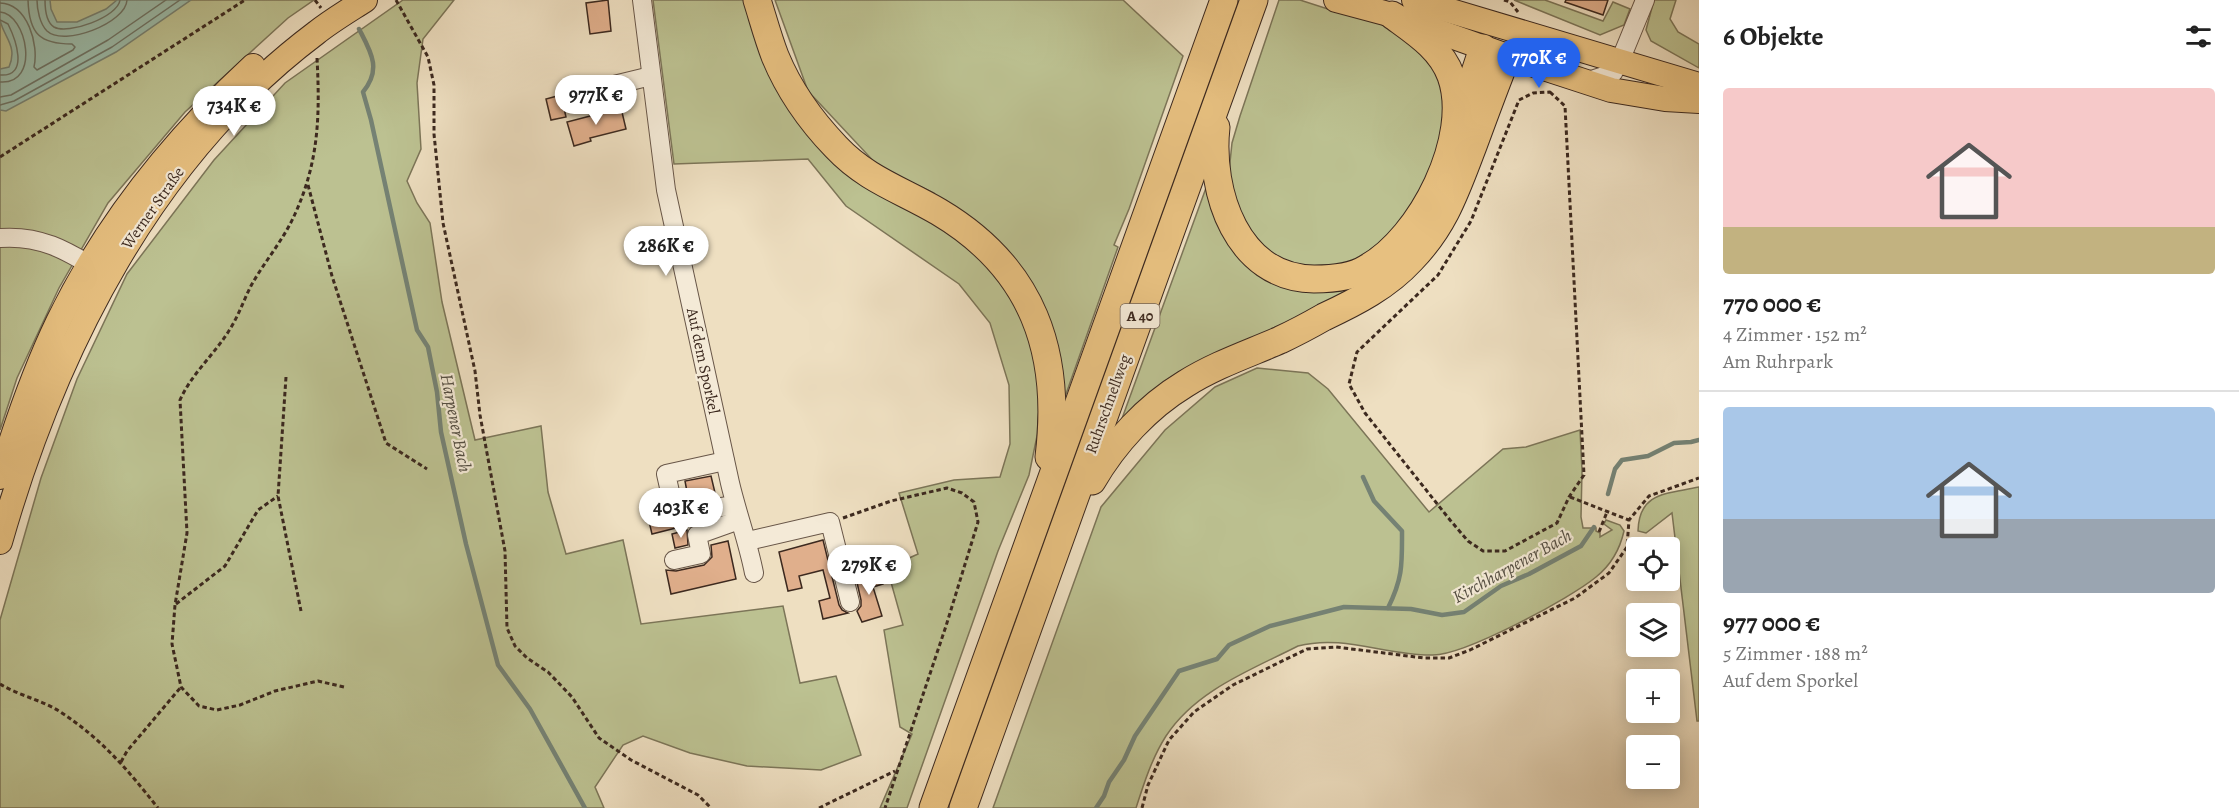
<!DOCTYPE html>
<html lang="de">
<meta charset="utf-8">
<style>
body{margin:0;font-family:Alegreya,serif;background:#f6f6f6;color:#222;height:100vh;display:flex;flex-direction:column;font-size:22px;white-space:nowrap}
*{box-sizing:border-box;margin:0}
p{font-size:20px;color:#767676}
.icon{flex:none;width:33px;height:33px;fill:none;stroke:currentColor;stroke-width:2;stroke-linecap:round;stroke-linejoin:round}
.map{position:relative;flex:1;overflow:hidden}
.side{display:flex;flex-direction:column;background:#fff;width:540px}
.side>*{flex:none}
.buttons{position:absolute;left:1626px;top:537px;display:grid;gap:12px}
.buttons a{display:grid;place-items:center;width:54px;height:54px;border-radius:6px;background:#fff;box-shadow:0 3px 15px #0003;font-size:30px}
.price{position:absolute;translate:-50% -51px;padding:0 14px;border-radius:21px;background:#fff;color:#222;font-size:20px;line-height:39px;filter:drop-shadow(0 2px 3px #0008)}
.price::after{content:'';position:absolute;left:50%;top:36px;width:18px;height:14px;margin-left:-9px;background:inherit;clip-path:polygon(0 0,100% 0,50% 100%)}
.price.on{background:#2563eb;color:#fff}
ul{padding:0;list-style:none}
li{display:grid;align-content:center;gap:12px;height:318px;padding:0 24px}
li+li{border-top:2px solid #e0e0e0}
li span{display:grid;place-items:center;height:186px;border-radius:6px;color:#555}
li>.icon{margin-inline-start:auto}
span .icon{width:108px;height:108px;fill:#fffc;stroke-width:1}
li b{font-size:26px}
h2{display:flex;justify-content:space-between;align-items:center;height:72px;padding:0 24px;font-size:26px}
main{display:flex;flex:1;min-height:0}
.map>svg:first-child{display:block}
.green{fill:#bcc191;stroke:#7c7558;stroke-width:1.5}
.water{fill:#9bbdac;stroke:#758274;stroke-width:1.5}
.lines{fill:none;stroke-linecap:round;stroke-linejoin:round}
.shore{stroke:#6c7366;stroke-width:1.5}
.stream{stroke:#758274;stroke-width:4.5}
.building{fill:#e0af8c;stroke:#3c291f;stroke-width:1.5}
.minor-casing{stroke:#685648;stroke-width:20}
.major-casing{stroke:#3c291f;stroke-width:26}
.highway-casing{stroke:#3c291f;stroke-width:29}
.path{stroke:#3c291f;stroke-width:3;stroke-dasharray:4.5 3;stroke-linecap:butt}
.minor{stroke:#f4ead7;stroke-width:18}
.major{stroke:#e7c080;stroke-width:24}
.highway{stroke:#e7c080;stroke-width:27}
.labels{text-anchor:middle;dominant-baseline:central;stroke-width:4.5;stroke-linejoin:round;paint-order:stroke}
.shield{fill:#f4ead7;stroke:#736356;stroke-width:1.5}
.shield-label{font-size:15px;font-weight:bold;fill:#3c291f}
.street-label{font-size:16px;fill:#3c291f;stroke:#f4ead7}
.water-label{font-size:18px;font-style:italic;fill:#544e42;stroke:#f4ead7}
</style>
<main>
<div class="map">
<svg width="1699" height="808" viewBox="0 0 1699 808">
<rect width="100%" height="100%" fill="#eedfc1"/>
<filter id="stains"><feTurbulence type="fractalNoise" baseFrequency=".00333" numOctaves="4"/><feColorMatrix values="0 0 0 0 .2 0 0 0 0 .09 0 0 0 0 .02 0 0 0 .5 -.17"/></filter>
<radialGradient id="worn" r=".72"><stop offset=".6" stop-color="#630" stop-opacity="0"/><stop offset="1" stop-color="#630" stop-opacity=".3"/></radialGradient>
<g class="green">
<polygon points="0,0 314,0 288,18 185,112 108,203 59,288 17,378 0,430"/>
<polygon points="403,0 454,0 423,39 417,83 421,149 407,181 417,203 430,223 442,302 475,440 541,426 548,492 566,554 623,540 641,624 783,606 800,683 836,676 861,755 821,770 747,766 690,753 643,736 623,745 595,787 604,808 0,808 0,620 41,478 77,379 127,274 214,160 285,83"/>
<polygon points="653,0 746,0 801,126 956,233 1006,287 1023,319 1034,353 1040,396 1037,436 1029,475 998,551 907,808 880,808 912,734 900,727 884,630 903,625 887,568 918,554 899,493 954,480 1000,477 1010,444 1009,385 990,323 959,284 846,206 808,159 674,164"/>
<polygon points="775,0 1123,0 1183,56 1129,209 1114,245 1118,247 1060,411 1052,346 934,193 879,167 808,91"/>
<polygon points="1279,0 1300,0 1334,11 1338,10 1391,27 1440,71 1446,134 1406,223 1347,267 1306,269 1270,254 1240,217 1229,172 1232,143 1240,116"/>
<polygon points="1514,0 1545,0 1603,21 1613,2 1630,9 1624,25 1600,35"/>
<polygon points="1654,0 1676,0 1670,19 1678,32 1699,44 1699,68 1651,41 1646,30"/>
<polygon points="1210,177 1269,275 1398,260 1116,435"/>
<path d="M1257,368L1308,373L1328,389L1429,512L1503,449L1526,447L1580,430L1582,471L1581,517L1583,528H1596V531L1600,533V537L1612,530L1604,524L1606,520L1620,525L1624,531C1620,549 1611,565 1596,577C1571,598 1465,655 1433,655C1387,656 1344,634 1298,646C1251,670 1196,690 1166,736C1152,758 1144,783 1136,808H993L1101,507L1165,430L1215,387Z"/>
<path d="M1699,487V721H1697L1672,513L1646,533L1638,531C1639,491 1668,494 1699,487Z"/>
</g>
<path class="water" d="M0,0H50L51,9L57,22H77L106,9L117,0H191L116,52L6,111L0,110V69L9,67C18,46 4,38 0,20C0,14 0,6 0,0Z"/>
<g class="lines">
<g class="shore">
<path d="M37,0C37,10 40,24 47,31C64,47 126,23 127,0"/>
<path d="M45,0C45,7 46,22 54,27C68,35 118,17 120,0"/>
<path d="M0,3C28,4 39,45 34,67L37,70L73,50L75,47L72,44C40,44 29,34 28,0"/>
<path d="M0,12C27,14 41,85 0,82"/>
<path d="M0,20L8,24C15,38 30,77 0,75"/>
<polyline points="0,97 11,95 108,40 166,0"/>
<polyline points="0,105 14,101 112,47 180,0"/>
</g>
<g class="stream">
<path d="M359,29C371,52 382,69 363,92L371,120L417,330L428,347L437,392L441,432L466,544L498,665L530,709L585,808"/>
<path d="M1363,477L1374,501L1402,531C1402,564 1403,578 1388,608"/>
<polyline points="1608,494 1615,469 1622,460 1648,456 1674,443 1691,442 1699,440"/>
<polyline points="1096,808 1104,796 1109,782 1124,760 1135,736 1179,671 1217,659 1229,645 1270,626 1344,607 1411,609 1442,615 1464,612 1501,586 1529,574 1581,546 1594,527"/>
</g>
</g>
<g class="building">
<polygon points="608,0 611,31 590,34 586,3"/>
<polygon points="1566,0 1608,0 1603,15 1565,2"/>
<polygon points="561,95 566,117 551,120 546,99"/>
<polygon points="621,108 626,129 590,138 591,141 574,146 567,122"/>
<polygon points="711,476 716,497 704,498 703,494 688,497 685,481"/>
<polygon points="659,493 664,517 667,522 675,525 676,528 652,534 644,500 653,498 653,495"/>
<polygon points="687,530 688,545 675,548 672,534"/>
<polygon points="823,540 839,605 842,610 848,613 823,619 819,601 830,598 823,570 799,576 802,588 788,591 779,552"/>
<polygon points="728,541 736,579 671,594 666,570 676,571 704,565 712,557 711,545"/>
<polygon points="879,571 883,584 873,587 882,616 862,622 857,611 861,606 861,600 856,578"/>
</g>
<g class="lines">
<defs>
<g id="minor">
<path d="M642,0L666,190L730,483C737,513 748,542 754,573"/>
<polyline points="1585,82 1613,73 1620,61 1645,0"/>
<polyline points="581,93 651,76"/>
<path d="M0,238C40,235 66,250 98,270"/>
<polyline points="725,461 666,474 675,514 735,505"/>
<polyline points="748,541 830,522 850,602"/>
<polyline points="674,560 701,554 697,535 739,520"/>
</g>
<g id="major">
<polyline points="1336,0 1392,15 1507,56 1611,90 1665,99 1699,101"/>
<polyline points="1414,0 1699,85"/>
<path d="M0,477C16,424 34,372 58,322C105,225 174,139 253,66"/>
<path d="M0,542C55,349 151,157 316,33C331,21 348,11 365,0"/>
</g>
<g id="highway">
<path d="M757,0C763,19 768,38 775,56C789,90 811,121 836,147C867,180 902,190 939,212C1033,268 1062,352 1049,457"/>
<polyline points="1460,118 1483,48"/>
<path d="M1216,127C1209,192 1237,278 1314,279C1331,279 1353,277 1367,268C1421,238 1473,137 1451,76C1441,48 1415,32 1392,15"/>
<path d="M1092,481C1114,443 1147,407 1185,384C1215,365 1248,354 1280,340C1295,333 1310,325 1324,317C1356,302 1387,286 1411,260C1445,225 1456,190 1473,146C1484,116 1495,86 1507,56"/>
<polyline points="933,808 1224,0"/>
<polyline points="963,808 1254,0"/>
</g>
</defs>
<use href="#minor" class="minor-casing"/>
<use href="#major" class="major-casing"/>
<use href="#highway" class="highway-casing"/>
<g class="path">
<polyline points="315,0 321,8"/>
<polyline points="396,0 428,57 434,85 434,134 443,223 475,371 480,415 505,551 507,628 515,646 527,658 548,672 572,697 599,738 631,760 698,795 711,808"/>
<polyline points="1504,0 1510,2 1518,12"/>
<path d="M317,58C320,115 319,161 295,214C284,239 265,261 252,284C244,299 239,315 230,329C215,354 192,373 180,400L187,533L175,605L172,644L181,687L199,706L217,710L240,705L275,691L318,681L344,687"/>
<polygon points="1550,92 1565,106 1584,475 1569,497 1557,523 1505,551 1483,551 1468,541 1450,520 1365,413 1349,384 1357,352 1438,275 1471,221 1519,100 1533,93"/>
<polyline points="0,157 245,0"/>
<polyline points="308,185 332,276 386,443 427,469"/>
<polyline points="286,377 278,496 301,611"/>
<polyline points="1570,497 1629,520"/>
<polyline points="843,518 891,501 947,488 962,493 974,502 978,522 946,626 885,808"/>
<polyline points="1599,532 1607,512"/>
<polyline points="176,604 225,566 258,510 278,496"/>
<path d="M0,684C18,695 41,700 59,711C102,739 127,769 158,808"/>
<polyline points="121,762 127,751 181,687"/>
<polyline points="819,808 895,771"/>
<polyline points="1142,808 1148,785 1169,740 1194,712 1233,685 1307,649 1336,647 1424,658 1449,658 1470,650 1575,598 1609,573 1627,547 1629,520 1649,496 1699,478"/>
</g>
<use href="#minor" class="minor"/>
<use href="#major" class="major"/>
<use href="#highway" class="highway"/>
</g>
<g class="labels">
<rect class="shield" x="1120.5" y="304" width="39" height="24" rx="4.5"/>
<g class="shield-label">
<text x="1140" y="316">A 40</text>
</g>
<g class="street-label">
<text transform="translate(153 208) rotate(-55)">Werner Straße</text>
<text transform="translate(703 361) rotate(78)">Auf dem Sporkel</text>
<text transform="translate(1108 404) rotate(-70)">Ruhrschnellweg</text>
</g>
<g class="water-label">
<text transform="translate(456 423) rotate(79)">Harpener Bach</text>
<text transform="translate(1512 566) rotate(-29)">Kirchharpener Bach</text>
</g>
</g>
<rect width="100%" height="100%" filter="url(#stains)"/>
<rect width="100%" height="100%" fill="url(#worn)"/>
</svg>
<div class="buttons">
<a><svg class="icon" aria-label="locate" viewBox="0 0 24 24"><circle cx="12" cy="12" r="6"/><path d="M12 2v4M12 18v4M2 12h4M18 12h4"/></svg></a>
<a><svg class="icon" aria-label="layers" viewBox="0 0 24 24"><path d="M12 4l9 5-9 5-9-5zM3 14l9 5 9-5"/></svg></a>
<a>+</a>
<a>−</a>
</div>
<b class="price on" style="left:1539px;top:89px">770K €</b>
<b class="price" style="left:596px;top:126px">977K €</b>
<b class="price" style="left:234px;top:137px">734K €</b>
<b class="price" style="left:666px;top:277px">286K €</b>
<b class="price" style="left:681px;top:539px">403K €</b>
<b class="price" style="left:869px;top:596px">279K €</b>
</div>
<section class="side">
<h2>6 Objekte<svg class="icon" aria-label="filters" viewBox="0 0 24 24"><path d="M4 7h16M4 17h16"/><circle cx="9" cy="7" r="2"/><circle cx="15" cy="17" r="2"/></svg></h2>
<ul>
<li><span style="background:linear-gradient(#f6c9c9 75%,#c2b280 0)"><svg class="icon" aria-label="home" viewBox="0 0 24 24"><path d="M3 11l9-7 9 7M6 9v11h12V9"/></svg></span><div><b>770 000 €</b><p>4 Zimmer · 152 m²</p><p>Am Ruhrpark</p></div></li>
<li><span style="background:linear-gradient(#a9c7e8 60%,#9aa5b1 0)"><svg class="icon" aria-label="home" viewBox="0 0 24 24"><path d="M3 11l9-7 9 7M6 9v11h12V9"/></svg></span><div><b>977 000 €</b><p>5 Zimmer · 188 m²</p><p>Auf dem Sporkel</p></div></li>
</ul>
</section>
</main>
